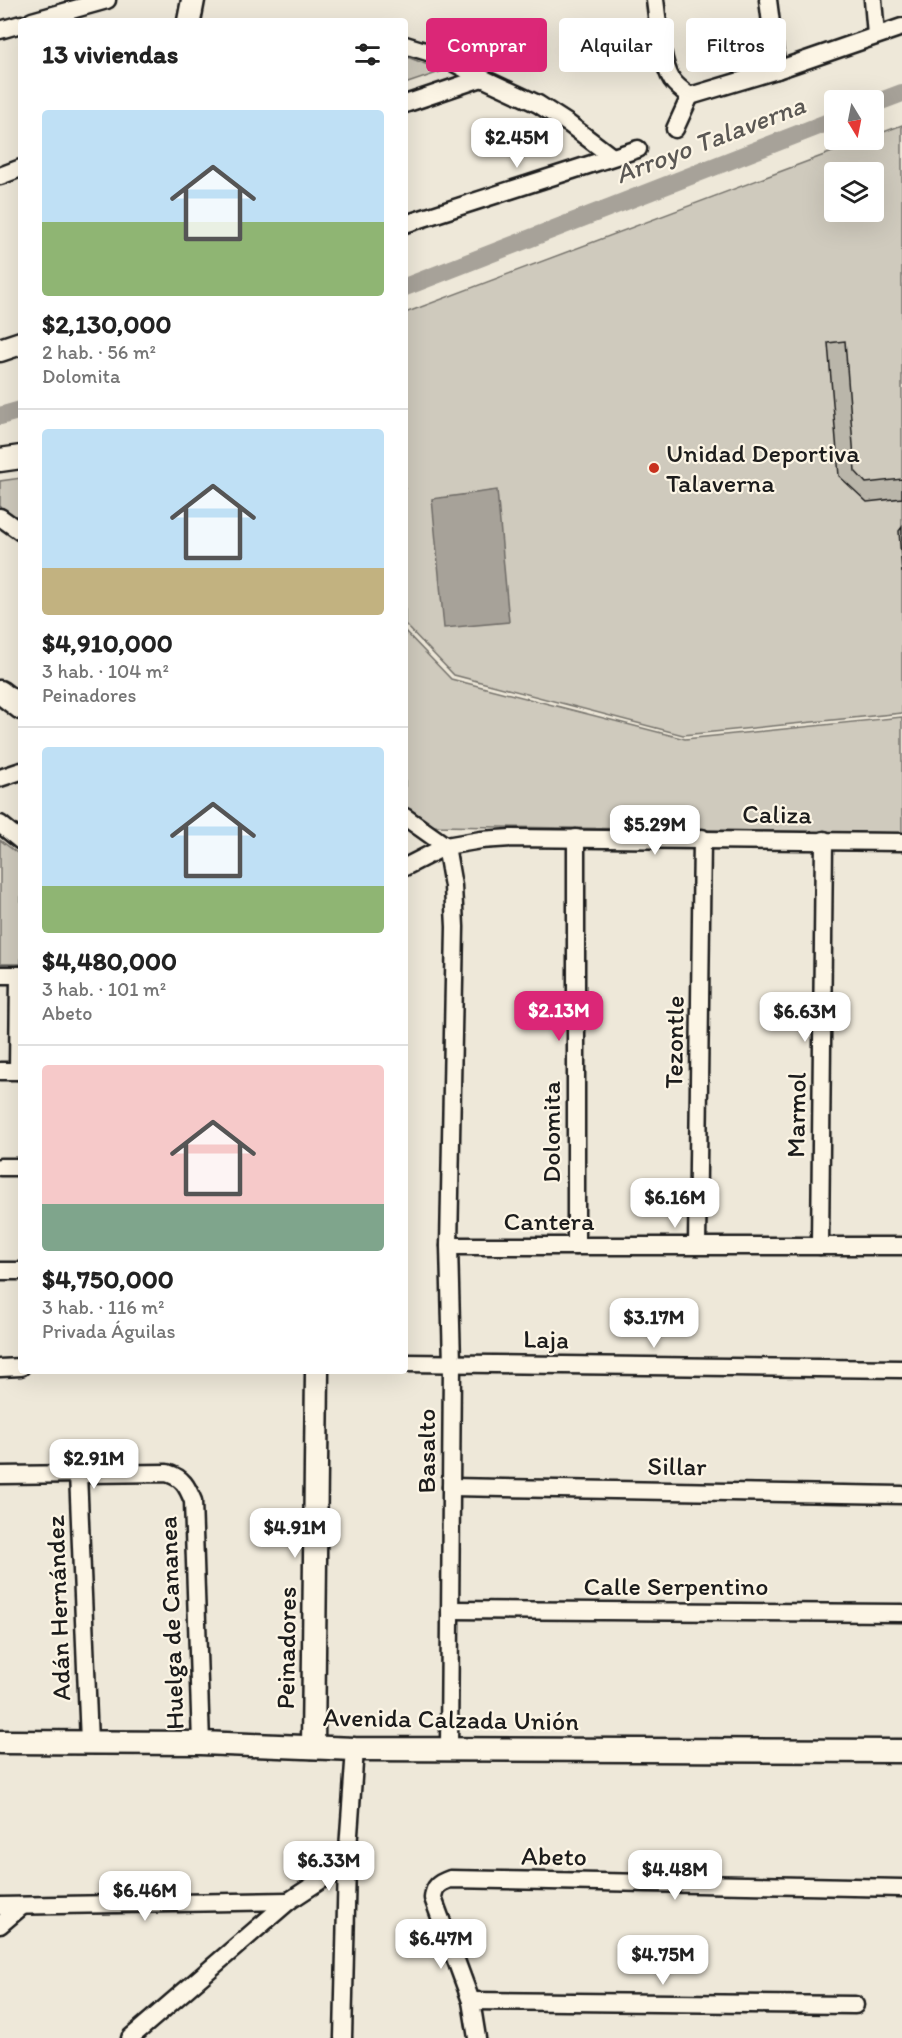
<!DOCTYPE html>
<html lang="es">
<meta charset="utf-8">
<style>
body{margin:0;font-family:Itim,sans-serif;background:#f2f2f2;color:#222;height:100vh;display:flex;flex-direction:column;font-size:22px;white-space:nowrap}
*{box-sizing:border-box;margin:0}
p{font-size:20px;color:#767676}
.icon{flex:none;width:33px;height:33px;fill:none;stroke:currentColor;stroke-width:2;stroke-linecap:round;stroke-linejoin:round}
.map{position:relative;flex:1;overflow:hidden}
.drawer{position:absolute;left:18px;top:18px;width:390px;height:1356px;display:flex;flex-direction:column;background:#fff;border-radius:6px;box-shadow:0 6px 24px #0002}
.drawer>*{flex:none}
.guide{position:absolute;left:426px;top:18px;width:386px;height:54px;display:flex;gap:12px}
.needle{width:39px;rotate:170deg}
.buttons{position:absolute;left:824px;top:90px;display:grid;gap:12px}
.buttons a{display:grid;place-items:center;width:60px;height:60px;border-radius:6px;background:#fff;box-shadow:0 6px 24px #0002;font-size:30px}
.price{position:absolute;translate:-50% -51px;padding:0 14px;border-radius:12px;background:#fff;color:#222;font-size:20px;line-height:39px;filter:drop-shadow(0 2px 3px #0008)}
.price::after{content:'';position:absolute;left:50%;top:36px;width:18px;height:14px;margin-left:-9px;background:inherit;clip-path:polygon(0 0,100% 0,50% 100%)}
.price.current{background:#db2777;color:#fff}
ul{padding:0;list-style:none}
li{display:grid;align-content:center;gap:12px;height:318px;padding:0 24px}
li+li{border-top:2px solid #e0e0e0}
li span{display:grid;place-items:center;height:186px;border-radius:6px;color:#555}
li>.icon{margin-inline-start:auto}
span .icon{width:108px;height:108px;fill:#fffc;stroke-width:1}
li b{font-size:26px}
h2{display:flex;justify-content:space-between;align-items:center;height:72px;padding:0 24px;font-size:26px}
.pill{padding:0 21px;border-radius:6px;background:#fff;box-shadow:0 6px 24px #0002;font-size:21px;line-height:54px}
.pill.current{background:#db2777;color:#fff}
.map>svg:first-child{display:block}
.green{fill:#cfcabd;stroke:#76736c;stroke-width:1.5;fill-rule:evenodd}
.water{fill:#a7a299;stroke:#6f6c67;stroke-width:1.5}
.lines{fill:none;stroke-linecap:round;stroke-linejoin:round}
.canal{stroke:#a7a299;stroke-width:18}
.building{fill:#bab6aa;stroke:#1c1c1c;stroke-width:1.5}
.street-casing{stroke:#1c1c1c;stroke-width:21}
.secondary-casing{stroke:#1c1c1c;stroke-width:27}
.street{stroke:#fcf5e5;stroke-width:16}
.secondary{stroke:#fcf5e5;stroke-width:22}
.poi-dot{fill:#c8321e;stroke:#fcf5e5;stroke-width:2}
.labels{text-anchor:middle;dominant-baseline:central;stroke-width:4.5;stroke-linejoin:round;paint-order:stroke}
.poi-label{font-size:26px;fill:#1c1c1c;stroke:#fcf5e5;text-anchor:start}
.street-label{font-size:26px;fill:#1c1c1c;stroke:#fcf5e5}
.water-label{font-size:27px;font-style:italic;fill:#5b5854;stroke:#fcf5e5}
</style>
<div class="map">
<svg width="902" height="2038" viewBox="0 0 902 2038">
<rect width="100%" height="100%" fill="#eee8d9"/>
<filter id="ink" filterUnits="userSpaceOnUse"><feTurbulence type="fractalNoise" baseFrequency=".0167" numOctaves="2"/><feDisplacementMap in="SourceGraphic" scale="12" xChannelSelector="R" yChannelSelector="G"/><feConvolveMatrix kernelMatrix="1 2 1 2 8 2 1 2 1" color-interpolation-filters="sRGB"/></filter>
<g filter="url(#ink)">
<g class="green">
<polygon points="405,56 443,71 405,84"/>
<path d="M902,125V713L683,735L454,675L405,624V313L864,140H873V136ZM834,172H873V212H834Z"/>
<polygon points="21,478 21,524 0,508 0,481"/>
<polygon points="405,631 451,679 685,739 902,717 902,833 433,826 405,807"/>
<polygon points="0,840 21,856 21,964 0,964"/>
</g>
<polygon class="water" points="497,490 509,622 444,628 432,499"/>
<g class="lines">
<g class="canal">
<polyline points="873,104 902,93"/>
<polyline points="405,287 834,120"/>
<polyline points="0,416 21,410"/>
</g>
</g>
<g class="building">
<polygon points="845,341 855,471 866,483 902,479 902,498 867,502 839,476 828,343"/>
<polygon points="902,527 902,573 899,531"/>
</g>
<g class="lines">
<defs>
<g id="street">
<path d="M655,0C658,21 661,63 672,80C677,87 683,91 690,96"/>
<polyline points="768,0 777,70"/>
<polyline points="873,0 876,35"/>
<polyline points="32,21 107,0"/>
<polyline points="0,30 21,24"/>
<polyline points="405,45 441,56 482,78 538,104 569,124 611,156"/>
<polyline points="690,96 777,70 902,27"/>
<polyline points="405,104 482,78"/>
<polyline points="675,129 690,96"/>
<polyline points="0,176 21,168"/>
<polyline points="405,224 638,149"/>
<polyline points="0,517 21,532"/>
<polyline points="0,778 21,771"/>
<polyline points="405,817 446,846 453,886 455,927 449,1246 452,1364 449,1748"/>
<polyline points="0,824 21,841"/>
<polyline points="405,867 446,846 481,840 511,838 902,842"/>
<polyline points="0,975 21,975"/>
<polyline points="0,1071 21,1071"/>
<polyline points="18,1071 19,975"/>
<polyline points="0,1167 21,1167"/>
<polyline points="449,1246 902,1246"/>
<polyline points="576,1246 576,838"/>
<polyline points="697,1246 702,838"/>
<polyline points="820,1246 824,840"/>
<polyline points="0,1271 21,1271"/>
<polyline points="405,1363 902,1369"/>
<polyline points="0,1368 21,1367"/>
<polyline points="78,1473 89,1742"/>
<path d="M0,1475L167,1473C183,1478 187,1486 193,1501L201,1743"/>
<polyline points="451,1487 902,1495"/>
<polyline points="450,1610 902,1613"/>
<polyline points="0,1906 289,1901"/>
<polyline points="0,1925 21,1907"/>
<polyline points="471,2001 855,2005"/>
<polyline points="130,2038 289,1901 347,1863"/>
<polyline points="343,2038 347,1863 355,1749"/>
<path d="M477,2038L471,2001L433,1898C434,1886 439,1883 450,1879L902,1888"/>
</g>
<g id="secondary">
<polyline points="189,21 193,0"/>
<polyline points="0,350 21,343"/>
<polyline points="0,460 21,457"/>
<polyline points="0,692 21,708"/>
<polyline points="0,1742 201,1743 355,1749 902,1751"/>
<polyline points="313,1747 317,1371"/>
</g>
</defs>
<use href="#street" class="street-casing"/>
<use href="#secondary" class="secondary-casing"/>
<use href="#street" class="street"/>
<use href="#secondary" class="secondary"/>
</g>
</g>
<circle class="poi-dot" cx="654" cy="468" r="6"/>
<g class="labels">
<g class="poi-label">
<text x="666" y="453">Unidad Deportiva<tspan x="666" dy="30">Talaverna</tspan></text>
</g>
<g class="street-label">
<text transform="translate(777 814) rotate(1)">Caliza</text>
<text transform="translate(674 1042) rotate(-89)">Tezontle</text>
<text transform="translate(796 1115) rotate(-89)">Marmol</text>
<text transform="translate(551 1132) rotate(-90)">Dolomita</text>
<text x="549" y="1221">Cantera</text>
<text transform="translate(546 1339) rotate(1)">Laja</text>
<text transform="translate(426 1451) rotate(-90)">Basalto</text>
<text transform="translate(677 1466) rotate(1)">Sillar</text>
<text x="676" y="1586">Calle Serpentino</text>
<text transform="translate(58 1608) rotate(-92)">Adán Hernández</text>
<text transform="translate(171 1623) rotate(-92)">Huelga de Cananea</text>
<text transform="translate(286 1648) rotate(-89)">Peinadores</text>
<text transform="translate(451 1719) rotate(1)">Avenida Calzada Unión</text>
<text transform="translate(554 1856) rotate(1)">Abeto</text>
</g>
<g class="water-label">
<text transform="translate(710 139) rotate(-21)">Arroyo Talaverna</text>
</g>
</g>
</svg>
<div class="buttons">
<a><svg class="needle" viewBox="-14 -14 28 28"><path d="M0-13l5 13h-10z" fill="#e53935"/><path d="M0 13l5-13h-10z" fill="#767676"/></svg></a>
<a><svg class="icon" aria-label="layers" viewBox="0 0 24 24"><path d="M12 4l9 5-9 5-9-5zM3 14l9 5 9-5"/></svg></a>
</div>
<b class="price" style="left:517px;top:169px">$2.45M</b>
<b class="price" style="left:655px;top:856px">$5.29M</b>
<b class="price current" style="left:559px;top:1042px">$2.13M</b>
<b class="price" style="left:805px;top:1043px">$6.63M</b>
<b class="price" style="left:675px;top:1229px">$6.16M</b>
<b class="price" style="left:654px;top:1349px">$3.17M</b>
<b class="price" style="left:94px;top:1490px">$2.91M</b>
<b class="price" style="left:295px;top:1559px">$4.91M</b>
<b class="price" style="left:329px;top:1892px">$6.33M</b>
<b class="price" style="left:675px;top:1901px">$4.48M</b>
<b class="price" style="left:145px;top:1922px">$6.46M</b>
<b class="price" style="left:441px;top:1970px">$6.47M</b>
<b class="price" style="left:663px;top:1986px">$4.75M</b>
<div class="guide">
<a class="pill current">Comprar</a>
<a class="pill">Alquilar</a>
<a class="pill">Filtros</a>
</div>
<section class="drawer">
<h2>13 viviendas<svg class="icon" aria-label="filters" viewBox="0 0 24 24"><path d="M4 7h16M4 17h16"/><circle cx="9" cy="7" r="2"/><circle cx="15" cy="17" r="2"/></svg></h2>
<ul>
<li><span style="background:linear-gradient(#bfe0f5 60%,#8fb573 0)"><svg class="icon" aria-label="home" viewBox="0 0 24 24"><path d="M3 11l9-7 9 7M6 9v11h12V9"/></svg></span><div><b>$2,130,000</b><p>2 hab. · 56 m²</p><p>Dolomita</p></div></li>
<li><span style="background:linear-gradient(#bfe0f5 75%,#c2b280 0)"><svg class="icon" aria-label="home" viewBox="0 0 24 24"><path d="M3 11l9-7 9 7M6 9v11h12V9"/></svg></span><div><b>$4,910,000</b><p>3 hab. · 104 m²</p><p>Peinadores</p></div></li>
<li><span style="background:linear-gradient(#bfe0f5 75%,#8fb573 0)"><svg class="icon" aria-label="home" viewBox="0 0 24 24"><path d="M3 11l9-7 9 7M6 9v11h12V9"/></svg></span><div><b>$4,480,000</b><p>3 hab. · 101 m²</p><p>Abeto</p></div></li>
<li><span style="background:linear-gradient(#f6c9c9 75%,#7fa58c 0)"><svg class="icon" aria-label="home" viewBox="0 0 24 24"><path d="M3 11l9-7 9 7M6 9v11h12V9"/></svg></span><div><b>$4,750,000</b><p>3 hab. · 116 m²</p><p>Privada Águilas</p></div></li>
</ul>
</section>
</div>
